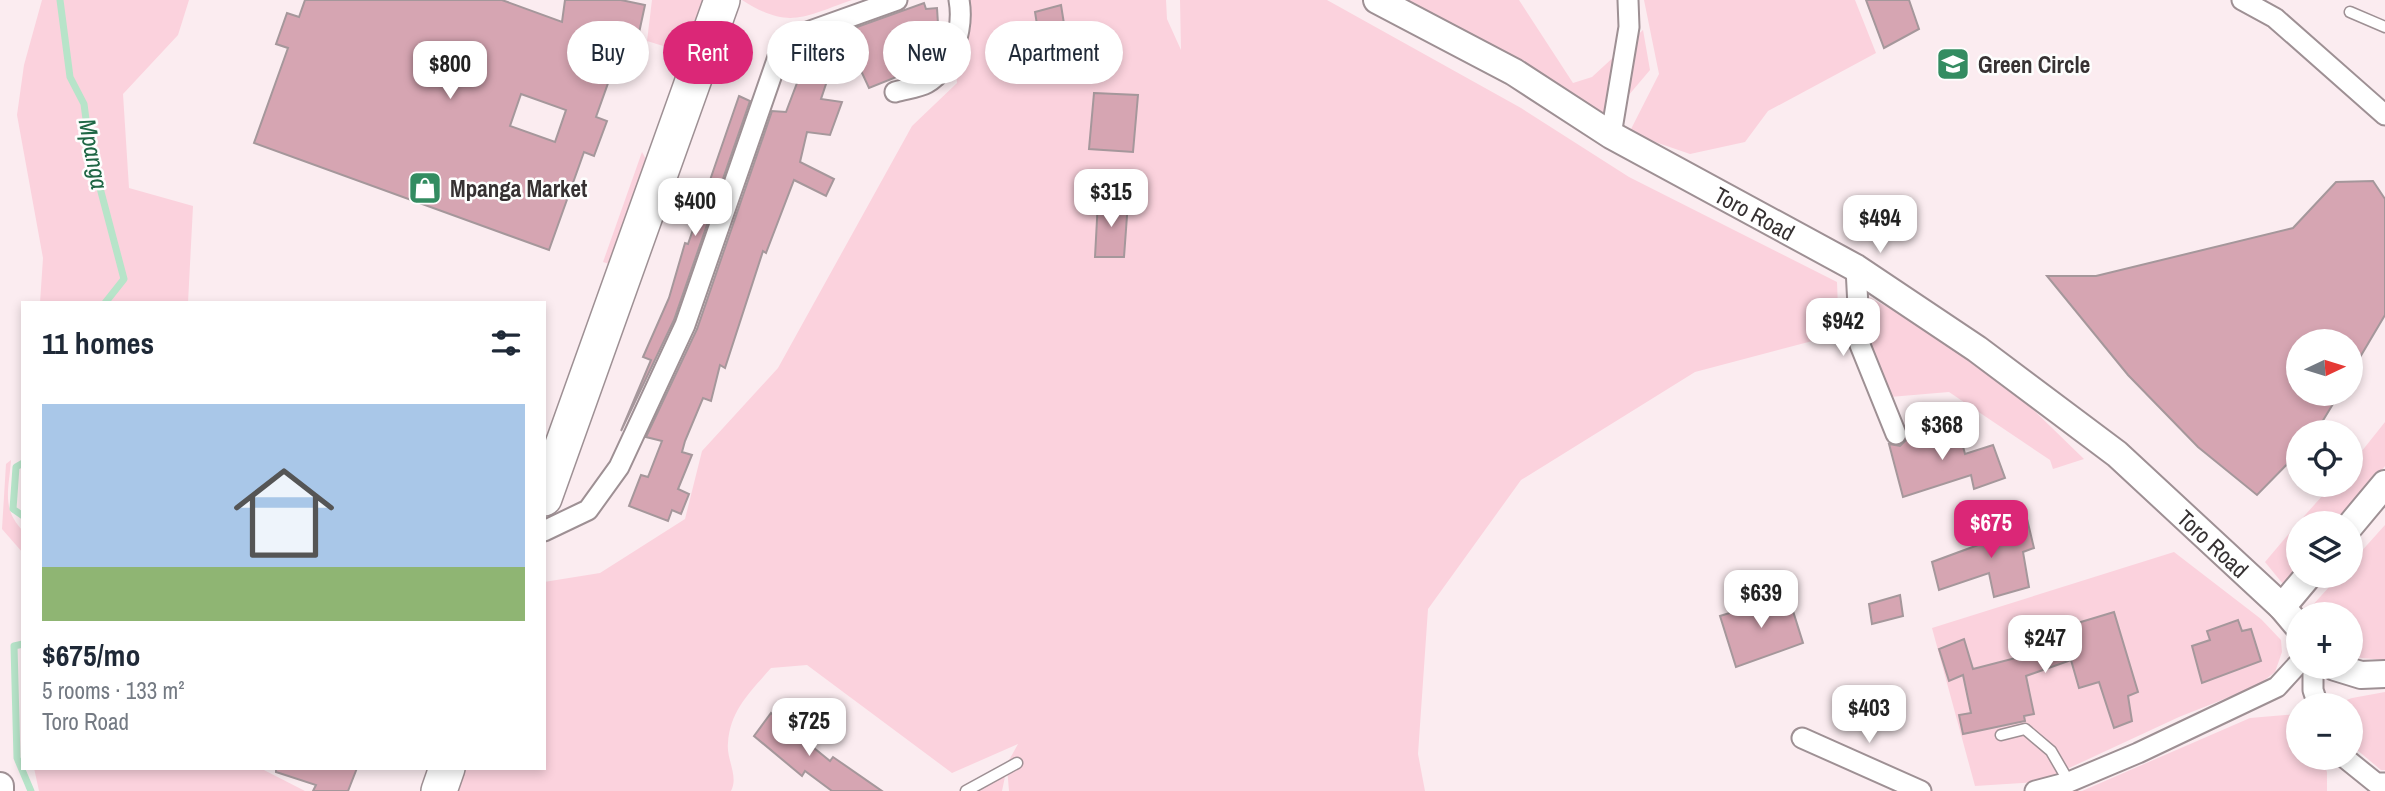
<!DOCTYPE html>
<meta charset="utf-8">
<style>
body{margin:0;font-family:"Archivo Narrow",sans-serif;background:#f6f6f7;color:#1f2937;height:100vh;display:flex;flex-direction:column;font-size:26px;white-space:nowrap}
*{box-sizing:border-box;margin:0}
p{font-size:23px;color:#747a83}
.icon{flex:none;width:38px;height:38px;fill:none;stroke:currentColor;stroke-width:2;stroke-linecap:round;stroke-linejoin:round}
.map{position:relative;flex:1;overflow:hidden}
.details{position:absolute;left:21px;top:301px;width:525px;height:469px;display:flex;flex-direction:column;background:#fff;border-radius:0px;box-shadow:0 4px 10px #0003}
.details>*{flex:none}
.banner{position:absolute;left:567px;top:21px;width:665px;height:63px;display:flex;gap:14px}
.needle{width:46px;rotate:86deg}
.tools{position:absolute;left:2286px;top:329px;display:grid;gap:14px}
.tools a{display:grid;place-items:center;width:77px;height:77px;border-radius:50%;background:#fff;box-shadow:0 4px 10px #0003;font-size:35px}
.price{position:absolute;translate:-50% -60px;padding:0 16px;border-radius:14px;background:#fff;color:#222;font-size:23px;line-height:46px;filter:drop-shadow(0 2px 4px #0008)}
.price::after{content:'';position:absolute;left:50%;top:42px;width:21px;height:16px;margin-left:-10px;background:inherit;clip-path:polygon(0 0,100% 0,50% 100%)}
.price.active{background:#db2777;color:#fff}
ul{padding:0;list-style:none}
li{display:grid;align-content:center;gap:14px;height:371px;padding:0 21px}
li span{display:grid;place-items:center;height:217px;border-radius:0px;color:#555}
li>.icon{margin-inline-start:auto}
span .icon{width:126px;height:126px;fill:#fffc;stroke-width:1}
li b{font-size:30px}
h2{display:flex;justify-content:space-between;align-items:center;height:84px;padding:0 21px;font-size:30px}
.pill{padding:0 24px;border-radius:32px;background:#fff;box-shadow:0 4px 10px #0003;font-size:24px;line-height:63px}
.pill.active{background:#db2777;color:#fff}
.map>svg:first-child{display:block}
.green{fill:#fbd2dd}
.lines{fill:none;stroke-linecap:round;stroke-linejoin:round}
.stream{stroke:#b7e4c9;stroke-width:7}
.building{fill:#d6a5b2;stroke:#a5979b;stroke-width:2;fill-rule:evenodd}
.lane-casing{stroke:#9e9094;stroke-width:13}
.street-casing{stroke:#9e9094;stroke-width:23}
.secondary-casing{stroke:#9e9094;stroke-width:30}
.highway-casing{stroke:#9e9094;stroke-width:38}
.lane{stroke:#fff;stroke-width:10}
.street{stroke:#fff;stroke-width:19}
.secondary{stroke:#fff;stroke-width:26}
.highway{stroke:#fff;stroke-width:35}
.labels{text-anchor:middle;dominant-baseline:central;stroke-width:5;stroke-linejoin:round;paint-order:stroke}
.poi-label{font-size:23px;font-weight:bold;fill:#363132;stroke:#fdfefd;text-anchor:start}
.street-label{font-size:23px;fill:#363132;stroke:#fdfefd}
.water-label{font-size:24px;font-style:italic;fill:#1e6644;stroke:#fdfefd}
</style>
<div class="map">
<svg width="2385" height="791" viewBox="0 0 2385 791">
<rect width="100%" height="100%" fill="#fbecf0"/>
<g class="green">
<polygon points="42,0 189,0 178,35 123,94 129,188 193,206 188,303 40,303 43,258 17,115 24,65"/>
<polygon points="652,0 706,0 696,56 647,41"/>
<path d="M742,0H852C803,17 789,30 742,0Z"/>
<path d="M965,0H1166L1167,19L1181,50L1180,0H1327L1521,108L1629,177L1837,282L1839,334L1695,372L1521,480L1428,609L1418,754L1425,791H1009L1007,767L1002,791H979L1008,762L1018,744L952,773L807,665L771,668C751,691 730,710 728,743C726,759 739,776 731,791H455L463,768H544V582L600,573L685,519L702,451L778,368L912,126L957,83L955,62Z"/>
<polygon points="1371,0 1519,0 1573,83 1592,77 1643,30 1650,70 1600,129"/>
<polygon points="1644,0 1855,0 1876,53 1768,111 1745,142 1690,154 1629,133 1659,74"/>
<polygon points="642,152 647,161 619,267 603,262"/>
<polygon points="1854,289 1978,356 2084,459 2053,469 2050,460 1949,392 1878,398"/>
<polygon points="2385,422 2385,466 2341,523 2298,523 2332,485 2350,485 2350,466"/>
<path d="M11,460C9,490 1,508 23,531V553L2,529L6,464Z"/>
<polygon points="2298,523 2298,576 2291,584 2283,584 2265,562"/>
<polygon points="2385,525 2385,660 2361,658 2350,652 2350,614 2314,614 2311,607 2339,576 2350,576 2350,564"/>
<polygon points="2174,552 2261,619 2281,640 2282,652 2275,672 2257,686 2179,717 2039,782 1975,786 1932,628"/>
<polygon points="2385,692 2385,770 2381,770 2350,744 2350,705 2333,705 2352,698"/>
<polygon points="2298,714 2298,758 2321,758 2327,772 2327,791 2082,791 2250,718"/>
<polygon points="34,768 260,768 305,791 39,791"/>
</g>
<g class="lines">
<g class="stream">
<polyline points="60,0 70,77 84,104 90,150 124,279 105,303"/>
<polyline points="23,463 16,467 13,509 23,516"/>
<polyline points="23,644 14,646 17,758 31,791"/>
</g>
</g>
<g class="building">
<path d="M305,0H502L562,22L565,0H621L645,5L639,33L627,30L596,117L607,121L594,156L584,152L549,250L254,143L288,48L276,44L287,13L299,17ZM521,94L566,110L555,142L510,126Z"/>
<polygon points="1866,0 1909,0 1919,29 1884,48"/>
<polygon points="924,3 926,9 937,8 939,40 920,39 929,64 869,88 843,32"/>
<polygon points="1061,5 1065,30 1039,37 1035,12"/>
<polygon points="808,54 833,63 821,99 842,102 830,135 807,132 800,162 834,179 826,196 794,180 766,253 763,251 725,368 720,365 711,401 703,398 685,441 682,452 692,455 678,489 689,494 681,514 672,510 668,521 629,506 641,475 648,477 662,441 646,437 697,329 772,111 786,112"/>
<polygon points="1094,93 1138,95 1133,152 1089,149"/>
<polygon points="739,96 750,101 674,320 621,431 651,360 643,357 669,298 685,243 688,244"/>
<polygon points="2373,181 2385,199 2385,315 2350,374 2350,341 2298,341 2298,394 2339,394 2316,432 2298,432 2298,453 2257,495 2198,447 2128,375 2047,276 2096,276 2293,228 2336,182"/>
<polygon points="1098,201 1128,202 1124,257 1095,257"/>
<polygon points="1957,424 1965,454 1993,445 2005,478 1974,489 1971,475 1903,497 1889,444 1900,446 1907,439"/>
<polygon points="2027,519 2034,548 2023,552 2029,587 1994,597 1989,573 1939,590 1932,562 1978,545 1976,535"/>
<polygon points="1788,595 1803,643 1736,667 1720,616"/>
<polygon points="1900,595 1903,616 1872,624 1869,604"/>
<polygon points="2114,612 2138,692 2128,696 2132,721 2114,728 2099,682 2079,688 2071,660 2026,676 2034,714 2024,716 2025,721 1963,734 1959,715 1971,713 1963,675 1949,681 1939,649 1964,639 1973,669 2066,645 2061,628"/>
<polygon points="2238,620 2242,631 2251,629 2261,661 2202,683 2192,646 2210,640 2207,631"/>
<polygon points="771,713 830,761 833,757 882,791 832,791 805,771 802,776 754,736"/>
<polygon points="276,768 357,768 348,791 313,791 316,785 276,772"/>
</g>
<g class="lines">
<defs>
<g id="lane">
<polyline points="2350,12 2385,27"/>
<polyline points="2001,735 2025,729 2051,751 2069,782"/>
<polyline points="966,791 1017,763"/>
</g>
<g id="street">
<polyline points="2242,0 2275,18 2385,115"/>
<path d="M895,92C904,89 918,88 927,83C953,68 964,27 959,0"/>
<polyline points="1611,135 1629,27 1628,0"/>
<polyline points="1856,268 1860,345 1896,434"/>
<polyline points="544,531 588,510 619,467 685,325 779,54 799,35 897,0"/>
<polyline points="2313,667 2313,690 2318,705"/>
<polyline points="1802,738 1921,791"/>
<polyline points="2345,758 2376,783 2385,783"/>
<polyline points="2035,791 2069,782 2138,753 2277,687 2298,664"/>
</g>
<g id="secondary">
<path id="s1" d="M1377,0L1514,72L1611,135L1856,268L1977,349L2117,454L2282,607L2298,626"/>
<polyline points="2350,526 2385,484"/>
<polyline points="2282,607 2308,576"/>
<polyline points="2335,667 2361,675 2385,674"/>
<polyline points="0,786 0,791"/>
</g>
<g id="highway">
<polyline points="544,498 722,0"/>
<polyline points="439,791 447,768"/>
</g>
</defs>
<use href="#lane" class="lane-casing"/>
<use href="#street" class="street-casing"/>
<use href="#secondary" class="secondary-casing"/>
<use href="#highway" class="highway-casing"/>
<use href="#lane" class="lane"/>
<use href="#street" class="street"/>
<use href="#secondary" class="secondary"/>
<use href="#highway" class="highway"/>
</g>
<defs>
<symbol id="school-square" viewBox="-11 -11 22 22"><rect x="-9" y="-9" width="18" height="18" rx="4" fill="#338c61" stroke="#fdfefd"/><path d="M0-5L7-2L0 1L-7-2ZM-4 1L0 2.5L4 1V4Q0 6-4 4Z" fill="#fff"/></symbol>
<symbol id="shop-square" viewBox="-11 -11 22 22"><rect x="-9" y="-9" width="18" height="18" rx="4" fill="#338c61" stroke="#fdfefd"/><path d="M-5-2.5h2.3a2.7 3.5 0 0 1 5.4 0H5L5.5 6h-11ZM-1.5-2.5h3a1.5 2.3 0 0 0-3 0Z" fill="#fff"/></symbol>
</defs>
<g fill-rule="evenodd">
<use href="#school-square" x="1934" y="45" width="38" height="38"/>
<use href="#shop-square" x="406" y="169" width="38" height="38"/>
</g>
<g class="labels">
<g class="poi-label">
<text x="1978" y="64">Green Circle</text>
<text x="450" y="188">Mpanga Market</text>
</g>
<g class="street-label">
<text stroke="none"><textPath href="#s1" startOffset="434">Toro Road</textPath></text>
<text stroke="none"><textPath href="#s1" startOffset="1001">Toro Road</textPath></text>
</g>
<g class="water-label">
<text transform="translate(94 154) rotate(79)">Mpanga</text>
</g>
</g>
</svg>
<div class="tools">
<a><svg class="needle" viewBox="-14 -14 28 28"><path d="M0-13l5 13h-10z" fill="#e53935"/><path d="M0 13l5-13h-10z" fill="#747a83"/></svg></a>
<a><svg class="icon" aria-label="locate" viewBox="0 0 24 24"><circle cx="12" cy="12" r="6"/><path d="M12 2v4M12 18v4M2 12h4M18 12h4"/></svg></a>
<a><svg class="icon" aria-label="layers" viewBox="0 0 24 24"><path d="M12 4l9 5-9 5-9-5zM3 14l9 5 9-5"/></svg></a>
<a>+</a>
<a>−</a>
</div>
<b class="price" style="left:450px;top:101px">$800</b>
<b class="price" style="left:1111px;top:229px">$315</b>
<b class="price" style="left:695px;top:238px">$400</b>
<b class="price" style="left:1880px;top:255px">$494</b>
<b class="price" style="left:1843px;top:358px">$942</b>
<b class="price" style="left:1942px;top:462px">$368</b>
<b class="price active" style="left:1991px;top:560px">$675</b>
<b class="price" style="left:1761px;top:630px">$639</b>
<b class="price" style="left:2045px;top:675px">$247</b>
<b class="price" style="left:1869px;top:745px">$403</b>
<b class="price" style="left:809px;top:758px">$725</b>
<div class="banner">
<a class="pill">Buy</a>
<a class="pill active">Rent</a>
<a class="pill">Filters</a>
<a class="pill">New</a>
<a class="pill">Apartment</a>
</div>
<section class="details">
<h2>11 homes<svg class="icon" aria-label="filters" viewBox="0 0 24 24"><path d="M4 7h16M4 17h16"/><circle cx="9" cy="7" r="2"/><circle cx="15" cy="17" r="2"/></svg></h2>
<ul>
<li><span style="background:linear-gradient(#a9c7e8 75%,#8fb573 0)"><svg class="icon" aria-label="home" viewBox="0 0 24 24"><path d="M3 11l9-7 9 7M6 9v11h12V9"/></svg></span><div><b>$675/mo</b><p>5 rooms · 133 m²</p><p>Toro Road</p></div></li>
</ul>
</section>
</div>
